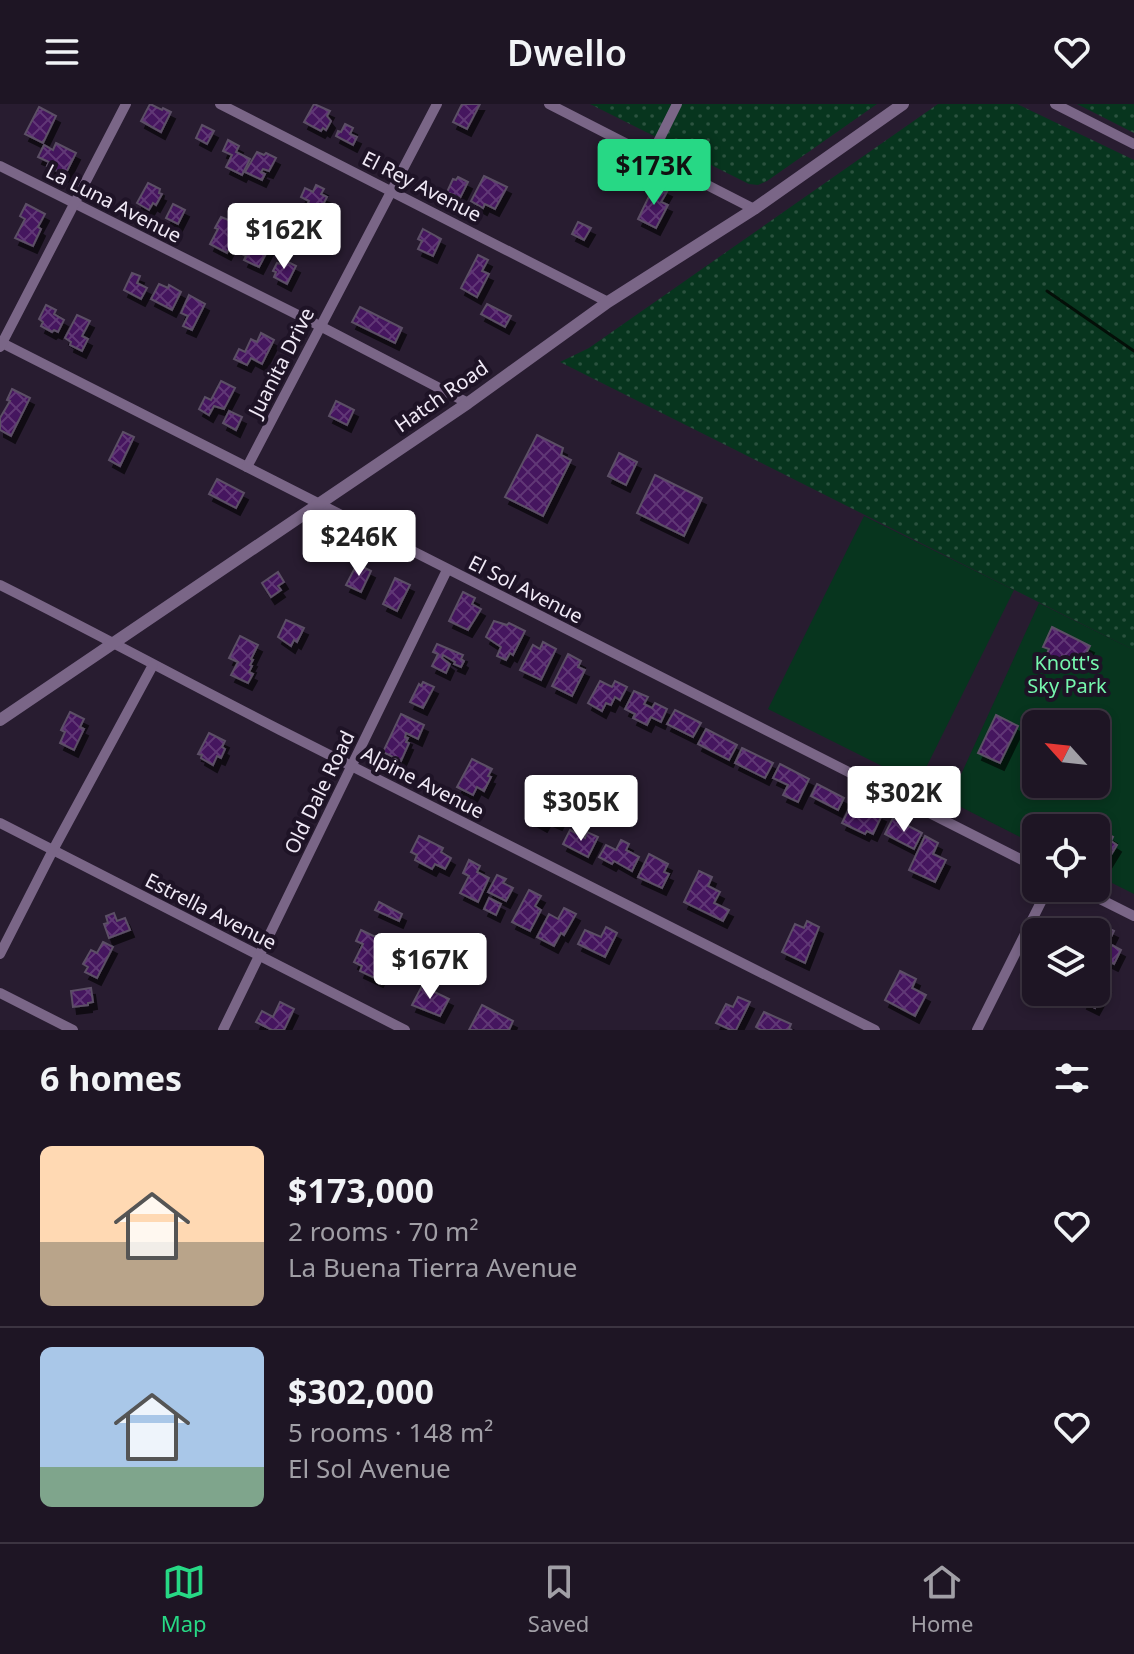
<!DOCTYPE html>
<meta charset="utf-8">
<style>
body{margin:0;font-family:"Noto Sans",sans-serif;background:#261e2c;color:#f1f3f6;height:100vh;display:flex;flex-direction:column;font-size:30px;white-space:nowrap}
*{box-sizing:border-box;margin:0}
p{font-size:26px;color:#a19fa6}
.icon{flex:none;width:44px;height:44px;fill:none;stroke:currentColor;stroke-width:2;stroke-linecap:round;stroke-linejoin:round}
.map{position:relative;height:926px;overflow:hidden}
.sheet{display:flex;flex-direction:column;background:#1e1524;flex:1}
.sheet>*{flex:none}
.needle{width:52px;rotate:297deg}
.tools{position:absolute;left:1022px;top:606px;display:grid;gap:16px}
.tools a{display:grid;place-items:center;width:88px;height:88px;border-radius:12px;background:#1e1524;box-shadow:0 4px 12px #0003,0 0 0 2px #3c3441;font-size:40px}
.price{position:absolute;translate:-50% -68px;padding:0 18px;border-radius:8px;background:#fff;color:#222;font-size:26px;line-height:52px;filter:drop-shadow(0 2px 4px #0008)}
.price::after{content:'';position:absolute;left:50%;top:48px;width:24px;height:18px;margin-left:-12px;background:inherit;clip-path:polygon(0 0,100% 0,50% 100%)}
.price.on{background:#27d885;color:#111}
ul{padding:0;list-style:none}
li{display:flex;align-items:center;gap:24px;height:200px;padding:0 40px}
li+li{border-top:2px solid #3c3441}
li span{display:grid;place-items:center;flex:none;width:224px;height:160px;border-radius:12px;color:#555}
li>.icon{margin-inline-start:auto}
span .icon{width:96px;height:96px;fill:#fffc;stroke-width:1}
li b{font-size:34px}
h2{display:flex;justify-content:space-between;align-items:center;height:96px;padding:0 40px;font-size:34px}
header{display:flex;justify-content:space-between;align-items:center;height:104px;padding:0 40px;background:#1e1524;font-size:36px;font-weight:600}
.tab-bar{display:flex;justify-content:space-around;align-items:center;height:112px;border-top:2px solid #3c3441;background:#1e1524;font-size:22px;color:#a19fa6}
.tab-bar a{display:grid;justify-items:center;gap:4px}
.tab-bar .on{color:#27d885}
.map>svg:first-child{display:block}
.grass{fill:url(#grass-dots)}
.park{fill:#07351e;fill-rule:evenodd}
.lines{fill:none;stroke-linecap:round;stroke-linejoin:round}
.stream{stroke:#040f08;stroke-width:3}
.building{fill:url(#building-cross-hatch);stroke:#5c4f66;stroke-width:2;filter:url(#shadow)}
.minor{stroke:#7a6687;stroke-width:10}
.tertiary{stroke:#7a6687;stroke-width:12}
.labels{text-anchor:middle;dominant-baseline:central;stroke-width:8;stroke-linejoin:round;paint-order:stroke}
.street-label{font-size:20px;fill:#f0e9f6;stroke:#1e1326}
.park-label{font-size:20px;fill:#76f7ae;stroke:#1e1326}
</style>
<header><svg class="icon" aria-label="menu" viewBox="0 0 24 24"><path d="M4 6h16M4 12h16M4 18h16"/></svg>Dwello<svg class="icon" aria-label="heart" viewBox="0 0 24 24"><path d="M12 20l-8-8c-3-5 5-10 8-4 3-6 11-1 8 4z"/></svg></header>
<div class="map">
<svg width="1134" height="926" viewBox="0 0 1134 926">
<defs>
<pattern id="grass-dots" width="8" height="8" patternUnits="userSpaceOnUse" patternTransform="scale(2)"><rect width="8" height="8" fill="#07351e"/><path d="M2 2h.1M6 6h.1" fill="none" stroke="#2b523f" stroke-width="1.8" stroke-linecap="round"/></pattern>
<pattern id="building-cross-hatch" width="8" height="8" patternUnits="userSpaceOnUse" patternTransform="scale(2)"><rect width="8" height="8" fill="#45155e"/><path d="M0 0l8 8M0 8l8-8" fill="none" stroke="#603776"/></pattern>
<filter id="shadow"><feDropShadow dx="4" dy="7" stdDeviation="0" flood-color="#0009"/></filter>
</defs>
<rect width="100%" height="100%" fill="#281c30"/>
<g class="grass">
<polygon points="590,0 672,0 656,33"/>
<polygon points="681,0 877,0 767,77 758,81 749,80 663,37"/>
<polygon points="938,0 1017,0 1134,56 1134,546 560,258 589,244"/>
<polygon points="1077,0 1134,0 1134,29"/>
</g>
<g class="park">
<polygon points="864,412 1014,486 918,680 768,605"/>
<path d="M1039,499L1134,546V790L1096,771V724H1036V741L949,697ZM1036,620H1096V680H1036Z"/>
</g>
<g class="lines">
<polyline class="stream" points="1047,187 1134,247"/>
</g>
<g class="building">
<polygon points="150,0 162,6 163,4 171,8 161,28 141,17"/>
<polygon points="314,0 330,7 327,12 331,17 326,26 323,24 321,27 304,18"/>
<polygon points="462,0 480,0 467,25 453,18"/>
<polygon points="39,3 56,12 43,39 25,30"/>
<polygon points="345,20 353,24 350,30 357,33 353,41 336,32 338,27 341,28"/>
<polygon points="202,21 214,27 207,40 196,34"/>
<polygon points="228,36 239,42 236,48 250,55 242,71 226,63 232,51 223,47"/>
<polygon points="56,39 76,49 65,71 47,62 49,58 38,53 44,41 53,46"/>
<polygon points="257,48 264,51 266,49 276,54 269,67 263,65 261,68 265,70 262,76 245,68"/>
<polygon points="484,72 507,83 495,105 485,100 483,104 471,97"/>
<polygon points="458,73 468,78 460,94 447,88 453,75 456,76"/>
<polygon points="148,79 160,85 159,89 162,90 156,101 153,99 149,106 137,99"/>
<polygon points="655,80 668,86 661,98 668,101 656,124 638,115"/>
<polygon points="316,81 324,85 321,90 327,93 319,108 312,104 313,102 308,99 309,97 301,93 305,84 313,88"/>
<polygon points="26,100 45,110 38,123 41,125 33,142 15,134 25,115 20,112"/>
<polygon points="173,100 185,106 178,120 166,114"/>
<polygon points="221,113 241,121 227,149 210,140 218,125 215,124"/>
<polygon points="578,118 591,124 584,136 572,130"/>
<polygon points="423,125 441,135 433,152 418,145 422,137 418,135"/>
<polygon points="255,132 271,140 259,163 244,156 246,152 242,150 246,140 250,142"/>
<polygon points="478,151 488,156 482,167 489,170 477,193 461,184"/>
<polygon points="282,155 296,162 287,180 274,173 276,168 273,167 277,159 280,160"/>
<polygon points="132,169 140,172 137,179 147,184 141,195 124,186"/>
<polygon points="159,180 168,184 169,181 181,188 172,206 151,195"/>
<polygon points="189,191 205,200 192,226 183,222 188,212 181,209"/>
<polygon points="487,200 511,212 505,223 481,210"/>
<polygon points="46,201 56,206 54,210 64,216 58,228 54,226 52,228 41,222 43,218 39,215"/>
<polygon points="360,203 402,224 395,239 352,218"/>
<polygon points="77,211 90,217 82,232 88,235 82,247 70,241 71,238 65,234"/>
<polygon points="261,229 274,236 262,260 251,254 247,261 234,255 239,245 245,248 251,235 257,238"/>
<polygon points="221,277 235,284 224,305 214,302 209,311 199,305 205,293 211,296"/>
<polygon points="12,285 30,294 11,332 0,326 0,314 10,297 7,296"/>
<polygon points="336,297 354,306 347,321 329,312"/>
<polygon points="229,307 242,313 236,326 223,319"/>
<polygon points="123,328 134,333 120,362 109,356"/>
<polygon points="537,331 563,344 561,351 571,356 543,412 505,393"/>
<polygon points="619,349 637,358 626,381 608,372"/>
<polygon points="655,371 702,394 684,432 637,409"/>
<polygon points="217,375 244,389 236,404 209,390"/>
<polygon points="357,460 371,467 361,488 346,481"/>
<polygon points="278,468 284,478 278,482 281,486 271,493 262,479"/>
<polygon points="395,474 410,481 397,507 383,500"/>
<polygon points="463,488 475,494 472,500 481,505 468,526 449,517"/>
<polygon points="286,516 304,524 297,538 294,536 291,542 278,533"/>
<polygon points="494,517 507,521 509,519 525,527 513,551 510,549 506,556 497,552 501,543 486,533"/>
<polygon points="1052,523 1090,542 1080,561 1062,552 1059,558 1046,552 1049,545 1043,543"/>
<polygon points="240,532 258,541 251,555 253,556 250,561 252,562 249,568 253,570 248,579 231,571 238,558 229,554"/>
<polygon points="543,538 556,545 541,576 520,566 533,541 540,545"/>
<polygon points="437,540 463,551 461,555 464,557 461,563 454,560 455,558 443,551 442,554 450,560 446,569 432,562 438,550 433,548"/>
<polygon points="568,550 581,557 578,563 585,566 572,592 552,582"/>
<polygon points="600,577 612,583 615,577 627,583 620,596 615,593 611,601 606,599 602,607 588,599"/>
<polygon points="423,578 434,583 423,604 410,598 419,580 421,582"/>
<polygon points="634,587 648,593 644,600 652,604 655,599 667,605 661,618 651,613 647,621 633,614 635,610 625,605"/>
<polygon points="675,606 701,619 693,633 667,620"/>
<polygon points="70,608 84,615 80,623 84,625 74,646 60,639 65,628 61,626"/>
<polygon points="401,610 424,621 418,635 406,629 405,633 408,634 406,638 409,639 401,657 383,648"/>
<polygon points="996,611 1018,622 1000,659 978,649"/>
<polygon points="706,625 737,641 729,656 698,640"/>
<polygon points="209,629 225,637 222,643 225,645 221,654 217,652 213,661 201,654 202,651 198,650"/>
<polygon points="742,644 773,659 765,674 735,659"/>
<polygon points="472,655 492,665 488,672 491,673 484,687 477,683 473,691 457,683"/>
<polygon points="780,660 809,675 798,698 783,691 788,681 773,674"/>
<polygon points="817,680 844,694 838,706 811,692"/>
<polygon points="547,684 560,691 557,696 567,702 558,719 547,714 543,721 531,714"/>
<polygon points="853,697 882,711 873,730 867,727 865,730 842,719"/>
<polygon points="893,714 922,729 914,745 885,730"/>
<polygon points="1098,724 1113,733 1111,737 1117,741 1106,759 1096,753 1096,729"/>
<polygon points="570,726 585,734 587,728 598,733 588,753 563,740"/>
<polygon points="419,732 443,744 441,748 451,754 445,765 435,760 432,765 415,756 417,751 411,748"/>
<polygon points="925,732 938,739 933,750 946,756 935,778 909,766"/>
<polygon points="621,736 629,740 626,746 639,753 632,767 614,757 612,760 599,753 606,741 616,746"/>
<polygon points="649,750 668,760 664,768 669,770 662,784 638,773"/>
<polygon points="469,756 480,762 477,768 489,774 478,798 460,789 469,772 463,769"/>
<polygon points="699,767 712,773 708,782 720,788 714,799 729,806 723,817 684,798"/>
<polygon points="497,771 506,775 503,779 513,784 506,797 488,788"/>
<polygon points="529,786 541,792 535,802 541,806 530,827 512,818"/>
<polygon points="489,794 501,800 496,811 484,805"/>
<polygon points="379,798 402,810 399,817 375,806"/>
<polygon points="564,804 576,810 564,831 561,829 554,842 537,833 549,810 558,815"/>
<polygon points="114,809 117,817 125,814 130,826 109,834 104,820 108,819 106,812"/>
<polygon points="807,817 819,823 805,859 782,848 795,820 804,824"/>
<polygon points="1096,818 1114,827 1108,839 1121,846 1114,860 1096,851 1096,828 1091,828"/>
<polygon points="606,823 617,829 605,853 578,840 585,826 601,833"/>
<polygon points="361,826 386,838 377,855 387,860 379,876 360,867 362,862 354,858 363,840 356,837"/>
<polygon points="103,838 113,843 97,874 85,868 88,863 83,860 91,846 97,849"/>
<polygon points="900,867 916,875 912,884 926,891 915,912 885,896"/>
<polygon points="1096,876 1107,882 1095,904 1083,898 1088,888 1096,888"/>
<polygon points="422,882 449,895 440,912 412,901"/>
<polygon points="91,884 93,898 88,899 88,901 73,903 71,887"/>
<polygon points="738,893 750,898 736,926 731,926 716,919 726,900 733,903"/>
<polygon points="280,898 294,905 284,926 272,926 256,918 262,907 273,913"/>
<polygon points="482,901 513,917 509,926 469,926"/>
<polygon points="764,908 791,920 789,925 792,926 761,926 756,923"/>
</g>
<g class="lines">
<g class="minor">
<polyline points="220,0 608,198"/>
<polyline points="549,0 754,105"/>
<polyline points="1055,0 1134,40"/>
<polyline points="651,52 677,0"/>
<polyline points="0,62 320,222 468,299"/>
<polyline points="0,238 1036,763"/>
<polyline points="0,243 126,0"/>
<polyline points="247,363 437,0"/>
<path d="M0,481C94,528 186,578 280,626C478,727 677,826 875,926"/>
<polyline points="0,719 405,926"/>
<polyline points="1078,784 1134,812"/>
<polyline points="0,850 53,746 153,561"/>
<polyline points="0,889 73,926"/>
<polyline points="223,926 447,466"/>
<polyline points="977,926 1048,784"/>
</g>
<polyline class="tertiary" points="0,616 468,299 608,198 754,105 903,0"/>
</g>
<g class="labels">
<g class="street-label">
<text transform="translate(422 82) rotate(27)">El Rey Avenue</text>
<text transform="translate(114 99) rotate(27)">La Luna Avenue</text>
<text transform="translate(281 258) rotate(-63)">Juanita Drive</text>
<text transform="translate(441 292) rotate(-35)">Hatch Road</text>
<text transform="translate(526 485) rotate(27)">El Sol Avenue</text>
<text transform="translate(423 678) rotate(27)">Alpine Avenue</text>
<text transform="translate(319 688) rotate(-64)">Old Dale Road</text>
<text transform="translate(211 807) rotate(27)">Estrella Avenue</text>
</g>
<g class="park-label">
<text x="1067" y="558">Knott's<tspan x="1067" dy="23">Sky Park</tspan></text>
</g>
</g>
</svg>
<div class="tools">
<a><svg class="needle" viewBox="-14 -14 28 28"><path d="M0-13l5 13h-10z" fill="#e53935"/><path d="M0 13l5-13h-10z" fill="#a19fa6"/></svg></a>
<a><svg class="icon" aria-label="locate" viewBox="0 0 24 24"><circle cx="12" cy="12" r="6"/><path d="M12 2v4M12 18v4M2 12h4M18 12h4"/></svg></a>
<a><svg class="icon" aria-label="layers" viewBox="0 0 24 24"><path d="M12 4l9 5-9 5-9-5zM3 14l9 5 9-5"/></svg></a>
</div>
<b class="price on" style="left:654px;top:103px">$173K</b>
<b class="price" style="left:284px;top:167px">$162K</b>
<b class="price" style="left:359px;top:474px">$246K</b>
<b class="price" style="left:904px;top:730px">$302K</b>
<b class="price" style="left:581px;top:739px">$305K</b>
<b class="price" style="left:430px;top:897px">$167K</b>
</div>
<section class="sheet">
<h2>6 homes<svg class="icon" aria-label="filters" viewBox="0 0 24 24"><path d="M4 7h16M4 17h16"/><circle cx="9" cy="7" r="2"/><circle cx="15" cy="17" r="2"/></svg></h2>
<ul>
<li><span style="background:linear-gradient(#ffd9b3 60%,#b9a48a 0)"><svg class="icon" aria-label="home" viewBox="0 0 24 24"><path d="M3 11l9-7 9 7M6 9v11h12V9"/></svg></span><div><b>$173,000</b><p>2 rooms · 70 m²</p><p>La Buena Tierra Avenue</p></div><svg class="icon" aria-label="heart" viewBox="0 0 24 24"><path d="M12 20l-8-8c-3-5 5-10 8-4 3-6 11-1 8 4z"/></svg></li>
<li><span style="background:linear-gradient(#a9c7e8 75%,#7fa58c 0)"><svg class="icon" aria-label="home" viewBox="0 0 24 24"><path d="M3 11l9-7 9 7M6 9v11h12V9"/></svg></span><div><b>$302,000</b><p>5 rooms · 148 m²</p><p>El Sol Avenue</p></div><svg class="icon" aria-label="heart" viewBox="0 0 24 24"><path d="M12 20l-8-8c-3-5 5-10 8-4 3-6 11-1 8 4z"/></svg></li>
</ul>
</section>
<nav class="tab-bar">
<a class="on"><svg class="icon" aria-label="map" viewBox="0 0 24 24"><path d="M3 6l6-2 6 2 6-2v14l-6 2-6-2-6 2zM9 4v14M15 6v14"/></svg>Map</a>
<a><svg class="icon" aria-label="saved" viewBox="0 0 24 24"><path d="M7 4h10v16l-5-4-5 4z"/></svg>Saved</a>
<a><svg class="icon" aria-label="home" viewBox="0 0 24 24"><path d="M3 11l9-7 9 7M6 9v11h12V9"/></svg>Home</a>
</nav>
